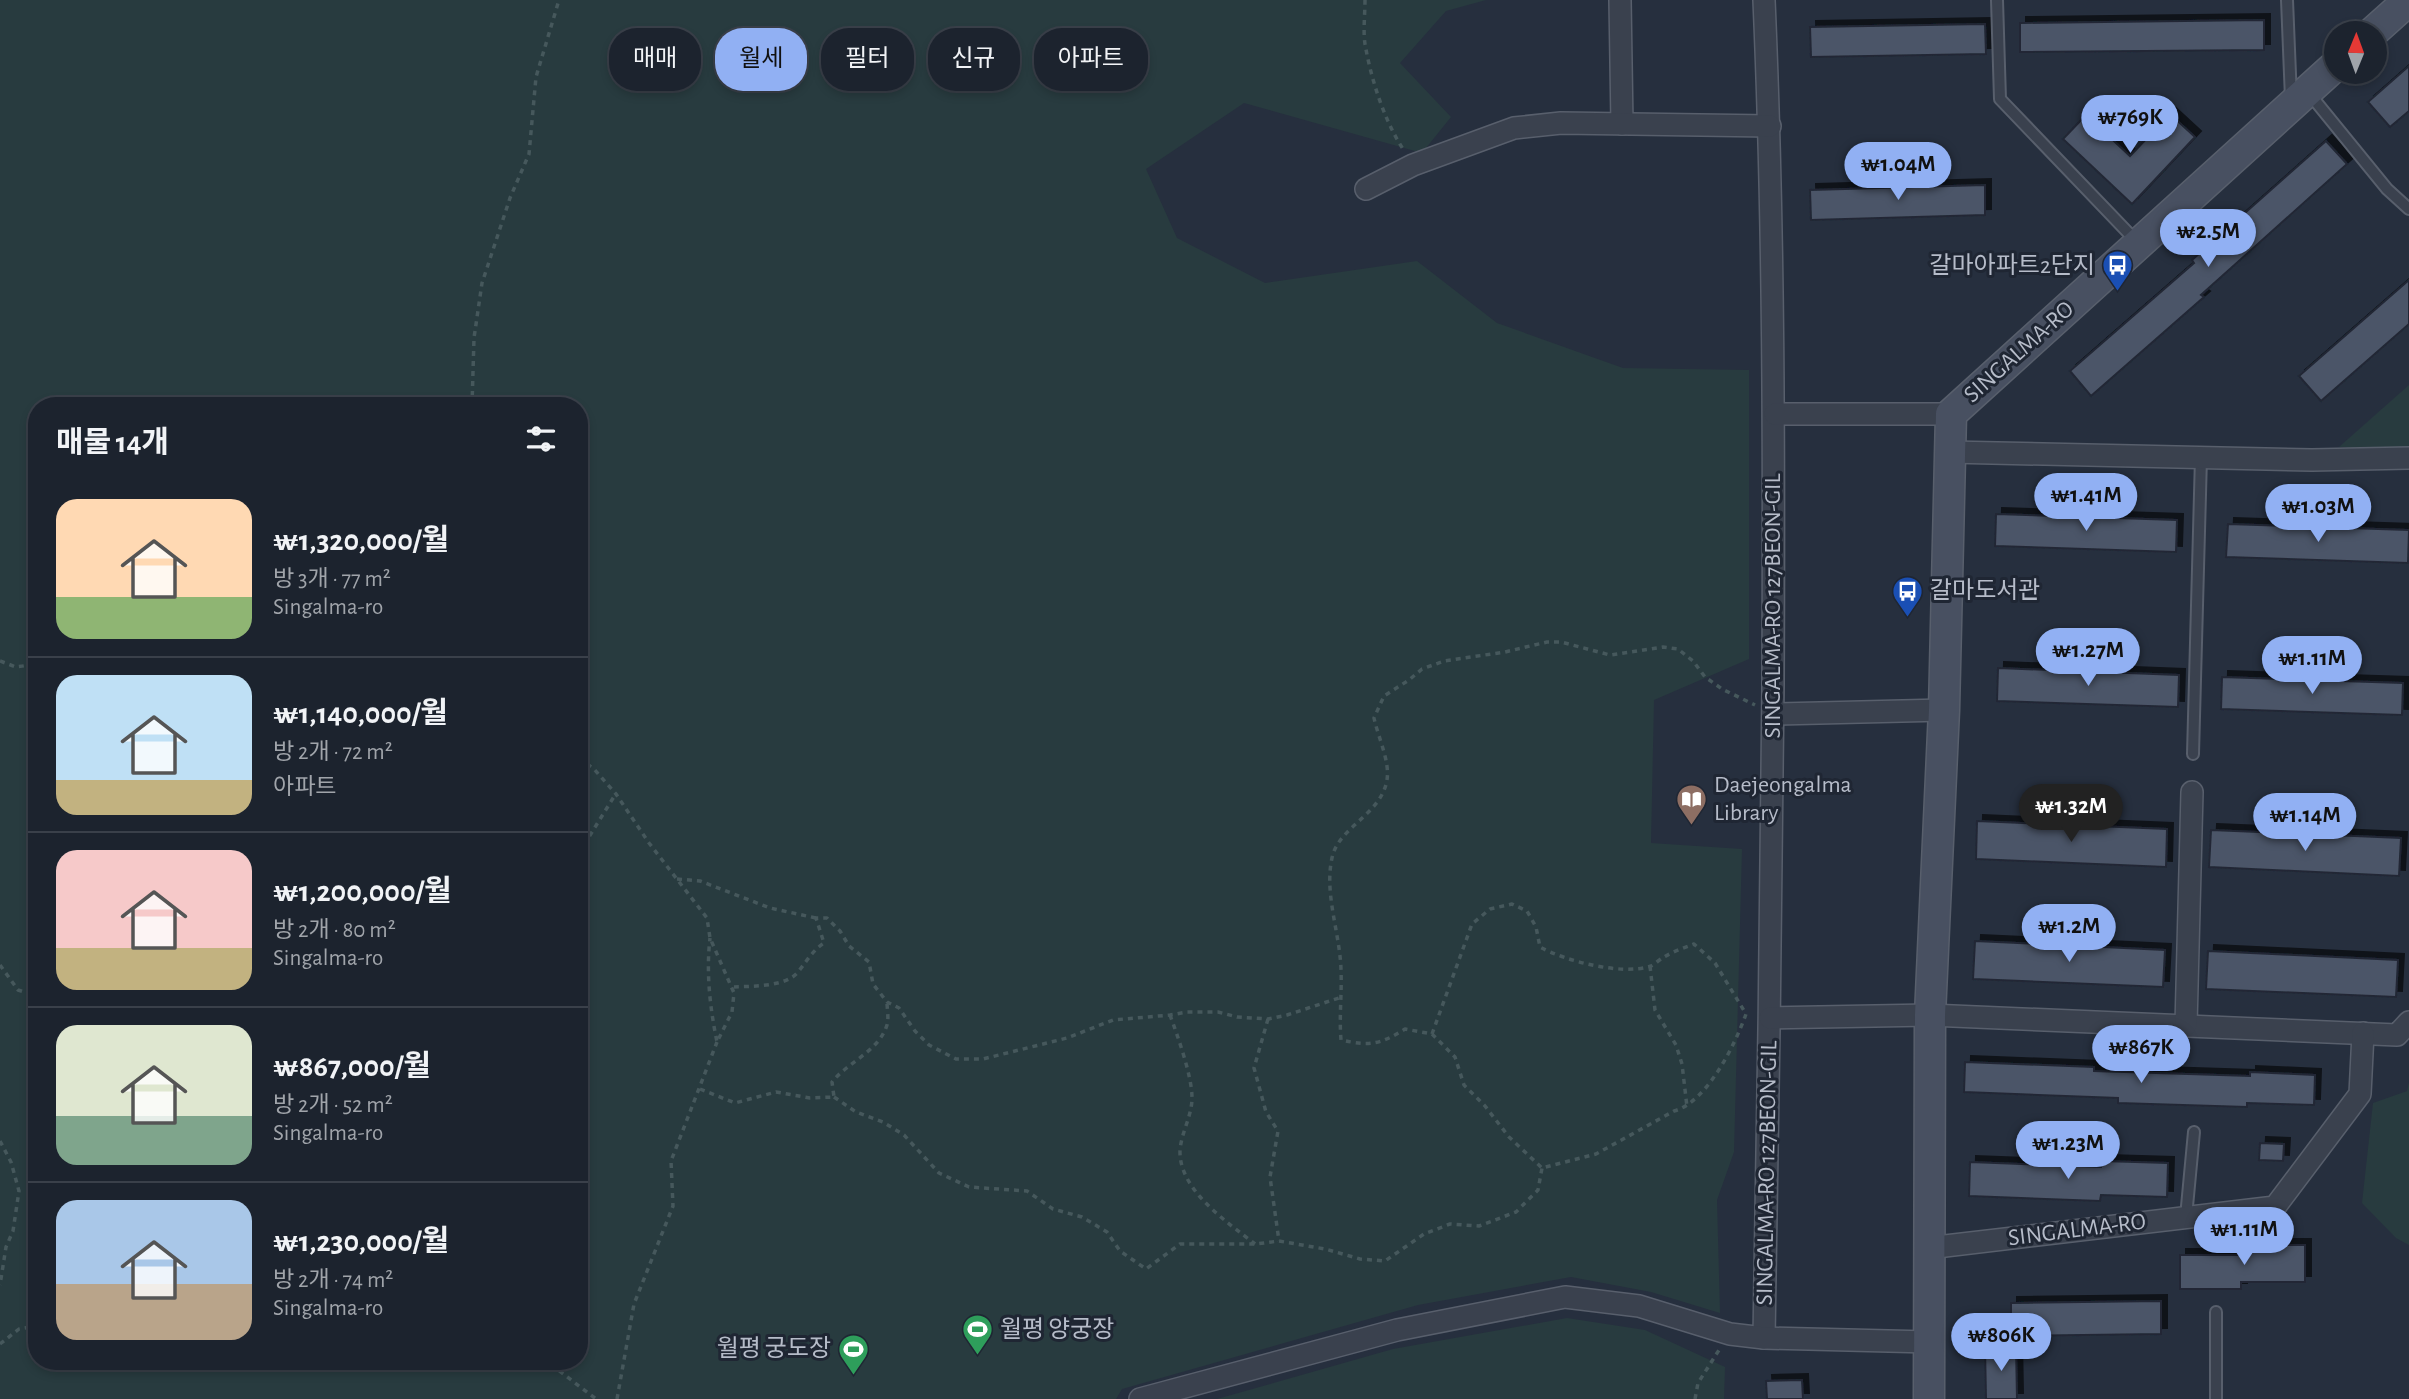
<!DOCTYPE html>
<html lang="ko">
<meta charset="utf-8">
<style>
body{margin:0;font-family:"Alegreya Sans","Noto Sans KR",sans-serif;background:#292f3a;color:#f1f3f6;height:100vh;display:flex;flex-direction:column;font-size:26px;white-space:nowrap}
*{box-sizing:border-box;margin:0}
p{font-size:23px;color:#a0a4aa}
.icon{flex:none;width:38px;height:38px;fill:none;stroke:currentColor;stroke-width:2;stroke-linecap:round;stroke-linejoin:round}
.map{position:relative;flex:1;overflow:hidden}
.sheet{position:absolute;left:28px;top:397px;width:560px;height:973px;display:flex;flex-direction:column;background:#1c232e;border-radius:28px;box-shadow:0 4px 10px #0003,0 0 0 2px #3a404a}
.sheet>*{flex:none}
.hud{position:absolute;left:609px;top:28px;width:665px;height:63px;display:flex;gap:14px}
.needle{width:46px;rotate:1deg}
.buttons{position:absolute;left:2324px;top:21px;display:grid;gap:14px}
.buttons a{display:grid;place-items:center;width:63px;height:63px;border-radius:50%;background:#1c232e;box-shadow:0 4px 10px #0003,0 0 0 2px #3a404a;font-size:35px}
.price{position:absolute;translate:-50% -60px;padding:0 16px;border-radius:24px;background:#91b0f3;color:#111;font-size:23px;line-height:46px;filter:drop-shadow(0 2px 4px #0008)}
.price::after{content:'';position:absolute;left:50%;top:42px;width:21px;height:16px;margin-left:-10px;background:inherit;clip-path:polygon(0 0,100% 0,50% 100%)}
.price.selected{background:#222;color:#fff}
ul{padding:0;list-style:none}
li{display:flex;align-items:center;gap:21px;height:175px;padding:0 28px}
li+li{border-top:2px solid #3a404a}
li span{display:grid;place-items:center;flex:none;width:196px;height:140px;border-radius:21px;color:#555}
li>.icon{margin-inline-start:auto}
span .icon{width:84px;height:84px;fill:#fffc;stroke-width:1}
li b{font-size:30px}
h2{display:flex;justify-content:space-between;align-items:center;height:84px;padding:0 28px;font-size:30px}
.pill{padding:0 24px;border-radius:28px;background:#1c232e;box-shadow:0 4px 10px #0003,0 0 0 2px #3a404a;font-size:24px;line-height:63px}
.pill.selected{background:#91b0f3;color:#111}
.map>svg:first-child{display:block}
.green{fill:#283b3f;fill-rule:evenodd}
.building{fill:#4c5567;stroke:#212835;stroke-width:2;filter:url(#shadow)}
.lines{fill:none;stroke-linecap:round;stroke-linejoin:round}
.lane-casing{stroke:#585f6c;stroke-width:14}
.street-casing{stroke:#585f6c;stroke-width:24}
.secondary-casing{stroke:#585f6c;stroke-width:33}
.path{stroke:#46585c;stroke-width:3.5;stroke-dasharray:5 5;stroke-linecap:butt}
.lane{stroke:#3a414e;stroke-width:10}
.street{stroke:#3a414e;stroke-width:21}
.secondary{stroke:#485061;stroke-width:30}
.labels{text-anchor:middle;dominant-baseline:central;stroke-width:6;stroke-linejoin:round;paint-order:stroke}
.poi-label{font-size:24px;fill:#b6bcc9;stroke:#1f2633;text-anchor:start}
.street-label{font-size:24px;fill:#b6bcc9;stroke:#1f2633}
</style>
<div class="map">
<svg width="2409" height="1399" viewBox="0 0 2409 1399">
<defs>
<filter id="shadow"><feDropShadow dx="6" dy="-6" stdDeviation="0" flood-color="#0009"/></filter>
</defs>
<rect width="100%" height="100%" fill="#262f3e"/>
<g class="green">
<path d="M0,0H1486L1446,11L1400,63L1451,117L1422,153L1244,103L1146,169L1177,238L1265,283L1417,261L1497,323L1623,368L1749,370V659L1654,700L1651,843L1742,849L1734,1152L1717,1200L1720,1313L1651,1292L1571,1277L1418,1305L1122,1389L1116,1399H0ZM37,406H579V1362H37Z"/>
<polygon points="2409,385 2409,449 2364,449 2339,447"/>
<polygon points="2409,1082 2409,1245 2396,1238 2362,1203 2373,1103 2407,1091"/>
<polygon points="1567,1318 1645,1330 1725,1367 1724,1399 1217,1399 1393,1349"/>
</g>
<g class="building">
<polygon points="2264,20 2264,50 2020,52 2020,23"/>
<polygon points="1985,24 1986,54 1811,57 1810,27"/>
<polygon points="2409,66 2409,111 2390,127 2368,102"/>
<polygon points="2170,114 2195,137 2132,204 2063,139 2086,115 2130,156"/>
<polygon points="2326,141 2347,164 2201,295 2204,297 2091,396 2070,371 2194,263 2192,260"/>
<polygon points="1985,185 1985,215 1811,220 1810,190"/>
<polygon points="2409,280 2409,324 2321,401 2299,376"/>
<polygon points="1996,514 2177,520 2176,552 1995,546"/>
<polygon points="2228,524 2409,530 2408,563 2226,557"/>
<polygon points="1998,668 2179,675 2178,707 1997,701"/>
<polygon points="2222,677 2403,683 2402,715 2221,709"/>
<polygon points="1977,821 2167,829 2166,867 1976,859"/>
<polygon points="2211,830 2401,838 2399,876 2209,867"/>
<polygon points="1975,941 2165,950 2163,987 1973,979"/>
<polygon points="2208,951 2398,960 2396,997 2206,989"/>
<polygon points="1965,1062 2094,1067 2094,1071 2250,1076 2250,1072 2315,1075 2314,1105 2247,1103 2247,1107 2118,1103 2118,1098 1964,1092"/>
<polygon points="2260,1143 2284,1144 2283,1161 2259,1160"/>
<polygon points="2102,1161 2168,1163 2167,1197 2101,1195 2100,1201 1969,1196 1970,1162 2101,1167"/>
<polygon points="2238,1245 2305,1245 2305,1282 2241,1282 2241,1289 2180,1289 2180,1255 2238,1255"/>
<polygon points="2161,1301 2161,1334 2011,1336 2011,1303"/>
<polygon points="2016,1346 2017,1399 1986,1399 1985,1347"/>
<polygon points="1802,1380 1803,1399 1767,1399 1766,1381"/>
</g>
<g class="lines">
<defs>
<g id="lane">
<polyline points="1997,0 2000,99 2138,243"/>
<polyline points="2287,0 2291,99"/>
<polyline points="2308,92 2387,189 2409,209"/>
<polyline points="2193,754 2201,457"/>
<polyline points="2186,1217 2194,1132"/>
<polyline points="2216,1399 2216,1312"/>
</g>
<g id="street">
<polyline points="1620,0 1622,124"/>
<path d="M1764,0C1774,229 1774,457 1773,686C1771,903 1768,1121 1764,1338"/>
<polyline points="1366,189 1413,165 1514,128 1561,123 1770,126"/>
<polyline points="1775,414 1951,414"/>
<polyline points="1949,452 2312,460 2409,458"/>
<polyline points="1773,714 1944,710"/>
<polyline points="1770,1018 1930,1015 2397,1035 2409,1022"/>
<polyline points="2186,1025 2192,792"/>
<polyline points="1928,1248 2275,1207 2360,1094 2363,1033"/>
<polyline points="1140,1399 1397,1330 1565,1297 1639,1306 1730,1334 1764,1338 1929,1342"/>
</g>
<g id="secondary">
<polyline points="2372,33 2409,0"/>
<polyline points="1929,1399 1930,1015 1944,710 1951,414 2336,65"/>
</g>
</defs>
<use href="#lane" class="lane-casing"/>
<use href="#street" class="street-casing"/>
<use href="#secondary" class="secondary-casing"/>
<g class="path">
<path d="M1365,0C1365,14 1363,31 1365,44C1371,79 1384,120 1403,149"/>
<polyline points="472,406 474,338 482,283 510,198 529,154 536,77 559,0"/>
<polyline points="0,661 16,667 37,664"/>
<path d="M579,758L594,769L616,794L649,843L707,918L710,938L734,993L732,1012L717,1042C710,1008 706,973 710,938"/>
<polyline points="579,853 615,795"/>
<polyline points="677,879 700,881 770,908 816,918"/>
<polyline points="0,965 18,990 37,996"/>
<polyline points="1650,966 1655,1010 1676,1045 1682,1064 1687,1107"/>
<path d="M734,987C752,986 786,987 798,972C807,961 812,951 824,943L816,918H827L840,931L849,946L869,962L873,984L887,1002L899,1008L915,1031L929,1045L956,1059H983L1067,1038L1113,1020L1170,1015L1187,1012H1218L1237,1017L1268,1019L1287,1015L1342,997"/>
<path d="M1170,1015C1178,1037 1192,1076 1192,1098C1192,1116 1181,1133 1180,1151C1179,1190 1227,1222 1255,1244"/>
<polyline points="1268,1019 1254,1068 1266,1112 1278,1131 1270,1177 1279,1241"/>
<path d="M1432,1034L1455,1057L1464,1085L1485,1106L1509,1137L1542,1168L1596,1154L1674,1111C1707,1102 1735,1045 1746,1014L1715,963L1694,944C1684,948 1674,951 1664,957C1660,959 1655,964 1651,966C1623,976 1565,961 1540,947L1536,927L1527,911L1512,904L1490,909L1472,924L1432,1034L1405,1029C1380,1045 1369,1046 1341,1040C1339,1016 1342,994 1341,970C1340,933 1324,894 1332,858C1338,827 1381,815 1387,780C1390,761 1378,737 1374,718L1384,696L1409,680L1422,669L1444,661L1505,652L1547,642H1561L1610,655L1663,647L1678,649L1693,661L1705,677L1722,689L1755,705"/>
<path d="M700,1089L735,1103L776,1092L810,1098L834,1097L832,1082C848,1062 879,1051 887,1025C889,1019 887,1009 887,1002"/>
<polyline points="834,1097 856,1112 883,1122 904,1135 939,1173 969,1187 1027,1191 1053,1209 1082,1217 1107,1232 1120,1251 1146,1269 1180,1244 1256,1244 1279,1241 1325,1249 1360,1259 1385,1261 1424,1234 1450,1224 1479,1226 1516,1212 1538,1190 1542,1168"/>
<polyline points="0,1141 11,1162 19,1191 13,1231 6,1247 0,1285"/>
<polyline points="0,1344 19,1329 37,1326"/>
<polyline points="295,1362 334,1370 370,1362"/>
<polyline points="542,1362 549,1363 596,1399"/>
<polyline points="617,1399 634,1304 673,1206 671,1161 717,1042"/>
<polyline points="1695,1399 1698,1383 1719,1350"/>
</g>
<use href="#lane" class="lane"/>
<use href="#street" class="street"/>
<use href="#secondary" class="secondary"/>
</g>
<defs>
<symbol id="bus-pin" viewBox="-11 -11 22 30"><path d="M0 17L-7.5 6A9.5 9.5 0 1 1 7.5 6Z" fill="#1a4fb4" stroke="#1f2633"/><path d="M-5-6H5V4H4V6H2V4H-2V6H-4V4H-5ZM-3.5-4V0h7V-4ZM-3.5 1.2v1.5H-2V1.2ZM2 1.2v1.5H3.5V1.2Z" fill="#fff"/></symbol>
<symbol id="library-pin" viewBox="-11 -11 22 30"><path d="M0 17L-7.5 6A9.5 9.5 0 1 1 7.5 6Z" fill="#8d6e63" stroke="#1f2633"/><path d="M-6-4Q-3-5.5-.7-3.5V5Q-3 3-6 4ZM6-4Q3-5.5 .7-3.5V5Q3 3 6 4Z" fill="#fff"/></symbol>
<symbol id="stadium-pin" viewBox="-11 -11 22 30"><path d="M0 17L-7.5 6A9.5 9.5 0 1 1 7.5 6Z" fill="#2e9e5b" stroke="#1f2633"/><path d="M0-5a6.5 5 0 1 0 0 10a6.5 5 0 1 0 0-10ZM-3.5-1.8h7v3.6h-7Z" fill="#fff"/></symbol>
</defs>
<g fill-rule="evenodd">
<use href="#bus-pin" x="2100" y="248" width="35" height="47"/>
<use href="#bus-pin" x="1890" y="574" width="35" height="47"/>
<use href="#library-pin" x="1674" y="782" width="35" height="47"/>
<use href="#stadium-pin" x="960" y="1312" width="35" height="47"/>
<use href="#stadium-pin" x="836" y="1332" width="35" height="47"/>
</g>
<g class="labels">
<g class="poi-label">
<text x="2095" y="266" text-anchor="end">갈마아파트2단지</text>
<text x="1930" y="591">갈마도서관</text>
<text x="1714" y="785">Daejeongalma<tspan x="1714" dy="28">Library</tspan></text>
<text x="1000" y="1330">월평 양궁장</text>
<text x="831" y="1349" text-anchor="end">월평 궁도장</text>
</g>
<g class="street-label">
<text transform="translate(2019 352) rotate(-42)">SINGALMA-RO</text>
<text transform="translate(1773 606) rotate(-90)">SINGALMA-RO 127BEON-GIL</text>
<text transform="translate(1767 1173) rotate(-89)">SINGALMA-RO 127BEON-GIL</text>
<text transform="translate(2077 1230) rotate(-7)">SINGALMA-RO</text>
</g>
</g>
</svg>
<div class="buttons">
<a><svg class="needle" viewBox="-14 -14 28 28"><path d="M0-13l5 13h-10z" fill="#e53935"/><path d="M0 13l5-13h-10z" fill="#a0a4aa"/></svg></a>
</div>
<b class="price" style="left:2130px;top:155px">₩769K</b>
<b class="price" style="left:1898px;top:202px">₩1.04M</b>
<b class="price" style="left:2208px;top:269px">₩2.5M</b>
<b class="price" style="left:2086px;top:533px">₩1.41M</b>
<b class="price" style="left:2318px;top:544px">₩1.03M</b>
<b class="price" style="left:2088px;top:688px">₩1.27M</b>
<b class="price" style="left:2312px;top:696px">₩1.11M</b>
<b class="price selected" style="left:2071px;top:844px">₩1.32M</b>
<b class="price" style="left:2305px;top:853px">₩1.14M</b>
<b class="price" style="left:2069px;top:964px">₩1.2M</b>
<b class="price" style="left:2141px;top:1085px">₩867K</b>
<b class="price" style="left:2068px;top:1181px">₩1.23M</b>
<b class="price" style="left:2244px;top:1267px">₩1.11M</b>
<b class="price" style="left:2001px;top:1373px">₩806K</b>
<div class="hud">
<a class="pill">매매</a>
<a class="pill selected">월세</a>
<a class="pill">필터</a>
<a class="pill">신규</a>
<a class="pill">아파트</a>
</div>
<section class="sheet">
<h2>매물 14개<svg class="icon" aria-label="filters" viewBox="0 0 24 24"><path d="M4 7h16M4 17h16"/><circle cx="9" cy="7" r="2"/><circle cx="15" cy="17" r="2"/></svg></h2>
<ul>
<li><span style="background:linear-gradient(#ffd9b3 70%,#8fb573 0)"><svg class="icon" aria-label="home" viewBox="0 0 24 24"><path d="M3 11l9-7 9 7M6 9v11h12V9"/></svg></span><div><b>₩1,320,000/월</b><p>방 3개 · 77 m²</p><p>Singalma-ro</p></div></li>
<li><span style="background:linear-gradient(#bfe0f5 75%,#c2b280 0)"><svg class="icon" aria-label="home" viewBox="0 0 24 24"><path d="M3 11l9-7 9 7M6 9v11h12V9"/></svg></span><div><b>₩1,140,000/월</b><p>방 2개 · 72 m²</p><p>아파트</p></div></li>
<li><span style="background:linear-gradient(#f6c9c9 70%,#c2b280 0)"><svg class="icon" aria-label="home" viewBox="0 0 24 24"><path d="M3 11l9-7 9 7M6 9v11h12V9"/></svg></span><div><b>₩1,200,000/월</b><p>방 2개 · 80 m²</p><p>Singalma-ro</p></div></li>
<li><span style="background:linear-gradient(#dfe7d0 65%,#7fa58c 0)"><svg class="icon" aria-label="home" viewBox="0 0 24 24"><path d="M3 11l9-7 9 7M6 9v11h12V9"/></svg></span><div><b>₩867,000/월</b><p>방 2개 · 52 m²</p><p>Singalma-ro</p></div></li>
<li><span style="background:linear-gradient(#a9c7e8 60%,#b9a48a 0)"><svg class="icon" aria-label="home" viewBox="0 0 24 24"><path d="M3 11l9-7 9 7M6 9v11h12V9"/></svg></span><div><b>₩1,230,000/월</b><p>방 2개 · 74 m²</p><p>Singalma-ro</p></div></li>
</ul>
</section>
</div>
